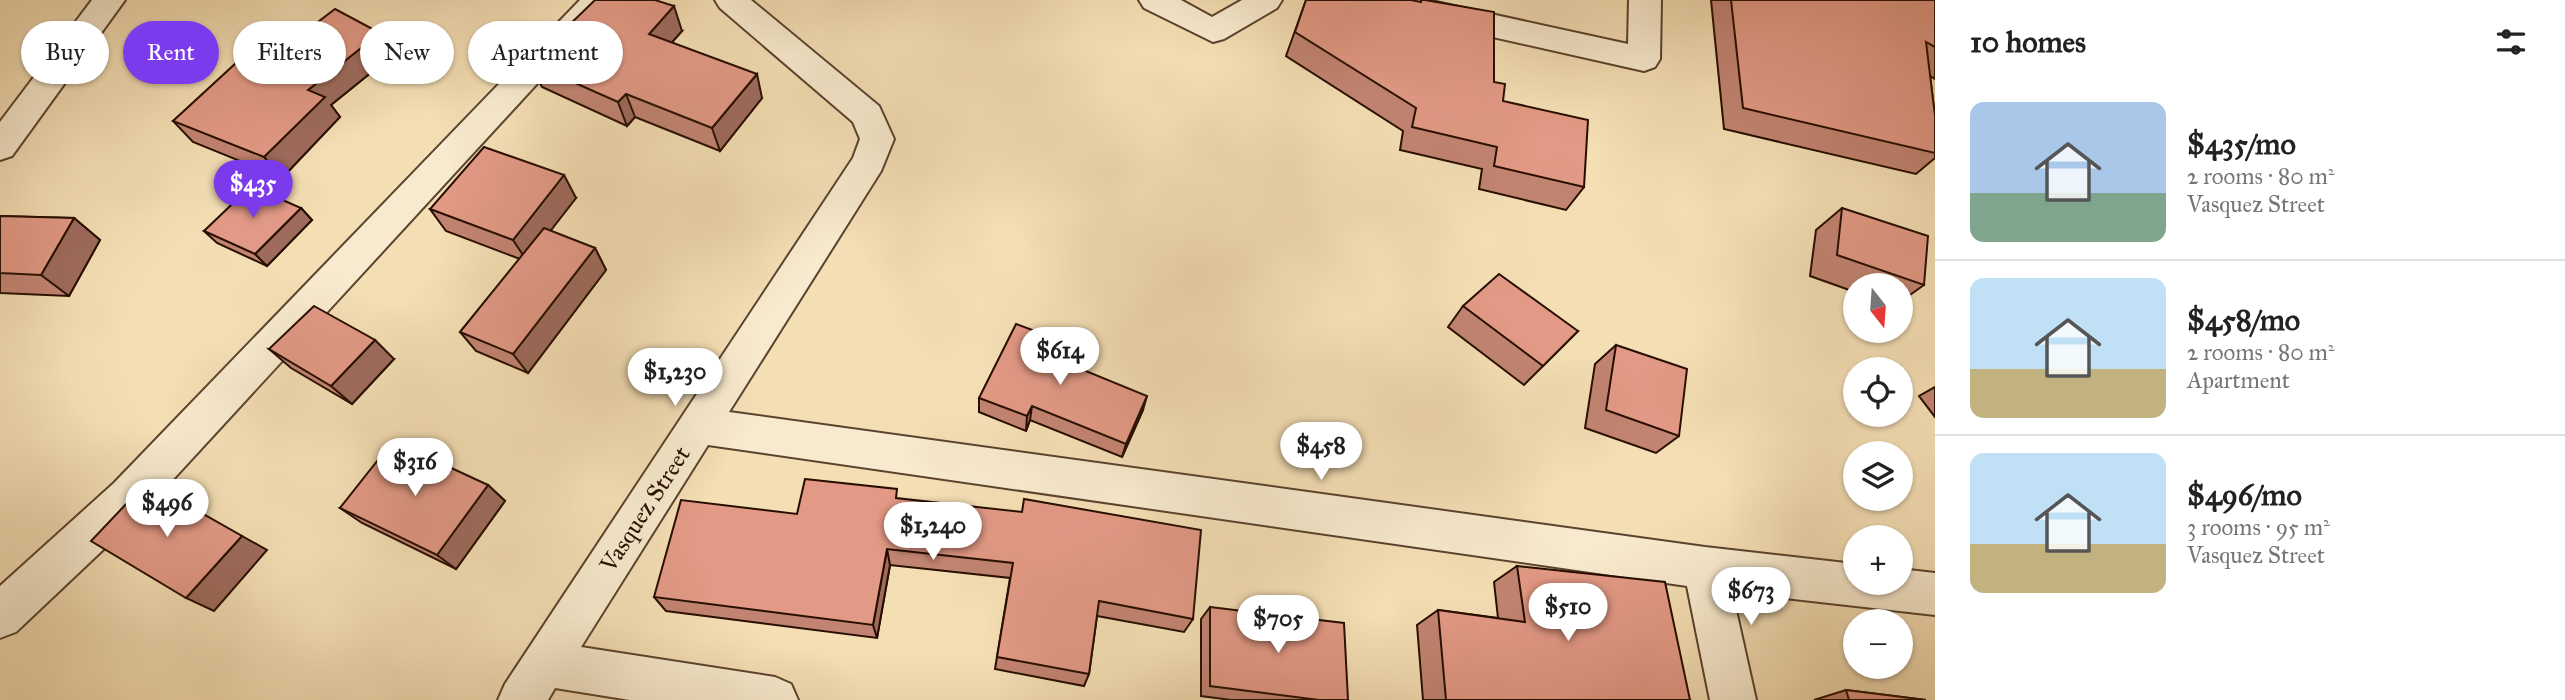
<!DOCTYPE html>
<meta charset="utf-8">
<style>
body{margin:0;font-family:"IM FELL Great Primer",serif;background:#f2f2f2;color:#222;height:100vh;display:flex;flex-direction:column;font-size:26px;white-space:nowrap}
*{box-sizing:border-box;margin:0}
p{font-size:23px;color:#767676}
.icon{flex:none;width:38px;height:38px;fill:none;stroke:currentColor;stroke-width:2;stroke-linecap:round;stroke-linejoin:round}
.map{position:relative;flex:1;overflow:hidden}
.panel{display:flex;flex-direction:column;background:#fff;width:630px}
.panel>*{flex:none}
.top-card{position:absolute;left:21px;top:21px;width:665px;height:63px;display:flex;gap:14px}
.needle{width:46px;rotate:163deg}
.controls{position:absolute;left:1843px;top:273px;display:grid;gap:14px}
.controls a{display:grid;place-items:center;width:70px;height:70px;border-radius:50%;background:#fff;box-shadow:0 2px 5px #0004;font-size:35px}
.price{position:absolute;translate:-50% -60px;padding:0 16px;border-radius:24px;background:#fff;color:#222;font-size:23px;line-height:46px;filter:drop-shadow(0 2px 4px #0008)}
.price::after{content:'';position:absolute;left:50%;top:42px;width:21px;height:16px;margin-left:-10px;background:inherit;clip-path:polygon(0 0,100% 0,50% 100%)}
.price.selected{background:#7c3aed;color:#fff}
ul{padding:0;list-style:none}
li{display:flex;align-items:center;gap:21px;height:175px;padding:0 35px}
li+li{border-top:2px solid #e0e0e0}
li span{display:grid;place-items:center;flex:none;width:196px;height:140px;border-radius:14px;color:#555}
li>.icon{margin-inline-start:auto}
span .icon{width:84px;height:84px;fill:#fffc;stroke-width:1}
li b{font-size:30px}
h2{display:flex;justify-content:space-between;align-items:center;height:84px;padding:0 35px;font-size:30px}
.chip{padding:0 24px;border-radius:32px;background:#fff;box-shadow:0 2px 5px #0004;font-size:24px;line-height:63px}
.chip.selected{background:#7c3aed;color:#fff}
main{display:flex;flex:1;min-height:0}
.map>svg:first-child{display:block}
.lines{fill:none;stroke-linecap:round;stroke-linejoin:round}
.minor-casing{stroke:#5a422e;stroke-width:4}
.minor{fill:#f8eace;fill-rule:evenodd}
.wall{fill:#c28472;stroke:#270e01;stroke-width:2}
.shaded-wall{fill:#9e6b5d;stroke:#270e01;stroke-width:2}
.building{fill:#e29985;stroke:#270e01;stroke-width:2}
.labels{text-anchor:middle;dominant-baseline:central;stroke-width:5;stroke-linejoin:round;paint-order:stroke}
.street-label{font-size:24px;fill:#270e01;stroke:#f8eace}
</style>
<main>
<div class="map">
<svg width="1935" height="700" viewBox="0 0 1935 700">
<rect width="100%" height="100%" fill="#f4deb4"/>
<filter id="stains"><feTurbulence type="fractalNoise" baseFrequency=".00286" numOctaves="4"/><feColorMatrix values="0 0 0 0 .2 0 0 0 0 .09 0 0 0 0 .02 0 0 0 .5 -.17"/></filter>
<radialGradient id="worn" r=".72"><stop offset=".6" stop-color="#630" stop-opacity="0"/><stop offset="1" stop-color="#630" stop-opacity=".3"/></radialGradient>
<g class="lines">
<defs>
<g id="minor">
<polygon points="92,0 125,0 12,156 0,160 0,122"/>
<polygon points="580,0 614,0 144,511 16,632 0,638 0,586 114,483"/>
<polygon points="715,0 751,0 879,106 894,139 881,171 729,412 1705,547 1855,564 1855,583 1900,583 1900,569 1935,573 1935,615 1732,592 1756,700 1710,700 1687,586 708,445 581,647 775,677 791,684 798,700 630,700 555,688 548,700 498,700 505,684 853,158 860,139 853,122 720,8"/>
<polygon points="1139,0 1181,0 1212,17 1242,0 1282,0 1277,8 1224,39 1213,42 1144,8"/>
<polygon points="1361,0 1427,0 1628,44 1629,0 1661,0 1660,59 1655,67 1644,71 1377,11 1366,8"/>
</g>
</defs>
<use href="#minor" class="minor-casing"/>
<use href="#minor" class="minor"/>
</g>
<g class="wall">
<polygon points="1306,0 1420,2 1421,0 1494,82 1503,101 1584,187 1566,210 1479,189 1482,169 1400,150 1403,131 1286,56"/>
<polygon points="1711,0 1935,0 1935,79 1930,76 1935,116 1935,158 1916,174 1724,129"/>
<polygon points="682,31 672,42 762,98 720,151 635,117 627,126 542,87 530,63"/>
<polygon points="380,33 394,54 331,105 340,117 282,178 193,142 173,121 255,70"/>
<polygon points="576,198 550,231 595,248 606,270 528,373 476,351 460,332 520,259 446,231 430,209"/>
<polygon points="301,208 312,220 267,266 217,243 204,231"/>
<polygon points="1842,208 1924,285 1900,302 1900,285 1855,285 1855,292 1810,276 1816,230"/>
<polygon points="0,216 74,218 100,240 69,296 0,293"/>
<polygon points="1463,306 1578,331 1524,385 1448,327"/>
<polygon points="1062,341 1058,360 1143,410 1122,457 1030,420 1026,431 979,412 979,398"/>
<polygon points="1616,345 1679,436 1656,453 1585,428 1595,364"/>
<polygon points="269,349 394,359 352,404 291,368"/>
<polygon points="1935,387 1935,417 1919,396"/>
<polygon points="488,485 505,501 456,569 362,523 340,508"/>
<polygon points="899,499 1193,619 1184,632 1097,616 1089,674 1084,686 995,669 1010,578 890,565 877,638 666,611 654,597 797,514"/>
<polygon points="1517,566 1690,700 1423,700 1417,625 1438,610 1498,618 1494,582"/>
<polygon points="1210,607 1348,700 1231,700 1201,696 1201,619"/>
<polygon points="1846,690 1926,700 1814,700"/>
</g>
<g class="shaded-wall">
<polygon points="674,6 682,31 658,58 649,34"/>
<polygon points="380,33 394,54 331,105 340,117 282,178 264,157 308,90"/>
<polygon points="757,74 762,98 720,151 712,128"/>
<polygon points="626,94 635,117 627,126 618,102"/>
<polygon points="564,175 576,198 527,261 513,240"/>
<polygon points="301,208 312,220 267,266 255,254"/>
<polygon points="74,218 100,240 69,296 41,275"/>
<polygon points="595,248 606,270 528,373 513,354"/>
<polygon points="375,340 394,359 352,404 331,386"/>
<polygon points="1062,341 1059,357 1052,374 1054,358"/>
<polygon points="1147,396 1143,410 1122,457 1126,444"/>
<polygon points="1032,406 1030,420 1026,431 1027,416"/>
<polygon points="488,485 505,501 456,569 437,555"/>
<polygon points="242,536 267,550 214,611 186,598"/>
<polygon points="887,549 890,565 877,638 873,625"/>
</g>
<g class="building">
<polygon points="595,0 655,0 674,6 649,34 757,74 712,128 626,94 618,102 530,63"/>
<polygon points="1306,0 1411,0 1421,2 1421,0 1425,0 1494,12 1494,82 1505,84 1503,101 1588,120 1584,187 1494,166 1497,147 1412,127 1416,108 1295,32"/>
<polygon points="1731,0 1935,0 1935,47 1926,42 1935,116 1935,153 1743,108"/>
<polygon points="335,9 380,33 308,90 325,97 264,157 173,121 236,63 255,70"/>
<polygon points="484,147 564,175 513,240 430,209"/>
<polygon points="251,186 301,208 255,254 204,231"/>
<polygon points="1842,208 1928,236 1924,285 1837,255"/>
<polygon points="0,216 74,218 41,275 0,273"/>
<polygon points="544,228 595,248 513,354 460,332"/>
<polygon points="1499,274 1578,331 1543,366 1463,306"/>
<polygon points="314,306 375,340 331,386 269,349"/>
<polygon points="1016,324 1062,341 1054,358 1147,396 1126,444 1032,406 1027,416 979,398"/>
<polygon points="1616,345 1687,369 1679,436 1606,410"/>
<polygon points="393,441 488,485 437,555 340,508"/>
<polygon points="805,479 897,489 896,498 1022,512 1024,499 1201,530 1193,619 1099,601 1089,674 997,657 1013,563 887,549 873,625 654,597 681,500 797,514"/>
<polygon points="147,482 242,536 186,598 91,541"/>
<polygon points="1517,566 1665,582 1690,700 1446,700 1438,610 1525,622"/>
<polygon points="1210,607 1344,623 1348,700 1319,700 1210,686"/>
<polygon points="1846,690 1926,700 1849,700"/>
</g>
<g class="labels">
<g class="street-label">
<text transform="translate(645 509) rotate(-57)">Vasquez Street</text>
</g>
</g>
<rect width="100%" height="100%" filter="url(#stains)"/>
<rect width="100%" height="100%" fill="url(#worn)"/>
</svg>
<div class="controls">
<a><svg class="needle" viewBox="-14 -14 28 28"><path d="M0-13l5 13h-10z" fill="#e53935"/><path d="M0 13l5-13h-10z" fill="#767676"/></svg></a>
<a><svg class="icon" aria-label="locate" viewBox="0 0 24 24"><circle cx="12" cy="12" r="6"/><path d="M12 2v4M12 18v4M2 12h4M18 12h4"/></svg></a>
<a><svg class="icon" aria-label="layers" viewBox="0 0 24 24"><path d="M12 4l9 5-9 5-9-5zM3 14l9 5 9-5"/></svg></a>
<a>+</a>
<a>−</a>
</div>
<b class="price selected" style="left:253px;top:220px">$435</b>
<b class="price" style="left:1060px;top:387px">$614</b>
<b class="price" style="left:675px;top:408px">$1,230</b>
<b class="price" style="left:1321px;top:482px">$458</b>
<b class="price" style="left:415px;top:498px">$316</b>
<b class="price" style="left:167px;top:539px">$496</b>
<b class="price" style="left:933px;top:562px">$1,240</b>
<b class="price" style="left:1751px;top:627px">$673</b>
<b class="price" style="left:1568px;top:643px">$510</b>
<b class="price" style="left:1278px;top:655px">$705</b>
<div class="top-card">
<a class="chip">Buy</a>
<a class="chip selected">Rent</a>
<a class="chip">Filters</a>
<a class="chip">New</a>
<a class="chip">Apartment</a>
</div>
</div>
<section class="panel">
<h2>10 homes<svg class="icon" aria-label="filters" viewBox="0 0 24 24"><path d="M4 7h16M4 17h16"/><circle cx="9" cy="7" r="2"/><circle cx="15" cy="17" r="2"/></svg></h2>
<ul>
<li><span style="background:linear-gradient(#a9c7e8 65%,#7fa58c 0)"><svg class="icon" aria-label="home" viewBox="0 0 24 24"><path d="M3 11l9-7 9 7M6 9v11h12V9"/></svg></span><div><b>$435/mo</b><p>2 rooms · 80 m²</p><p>Vasquez Street</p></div></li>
<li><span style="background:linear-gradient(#bfe0f5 65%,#c2b280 0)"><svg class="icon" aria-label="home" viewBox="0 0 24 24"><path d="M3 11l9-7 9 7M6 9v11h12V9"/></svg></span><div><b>$458/mo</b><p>2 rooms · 80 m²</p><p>Apartment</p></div></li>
<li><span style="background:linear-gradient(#bfe0f5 65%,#c2b280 0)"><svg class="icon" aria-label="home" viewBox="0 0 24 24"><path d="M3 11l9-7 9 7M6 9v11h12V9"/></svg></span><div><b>$496/mo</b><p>3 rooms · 95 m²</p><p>Vasquez Street</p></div></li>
</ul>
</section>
</main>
